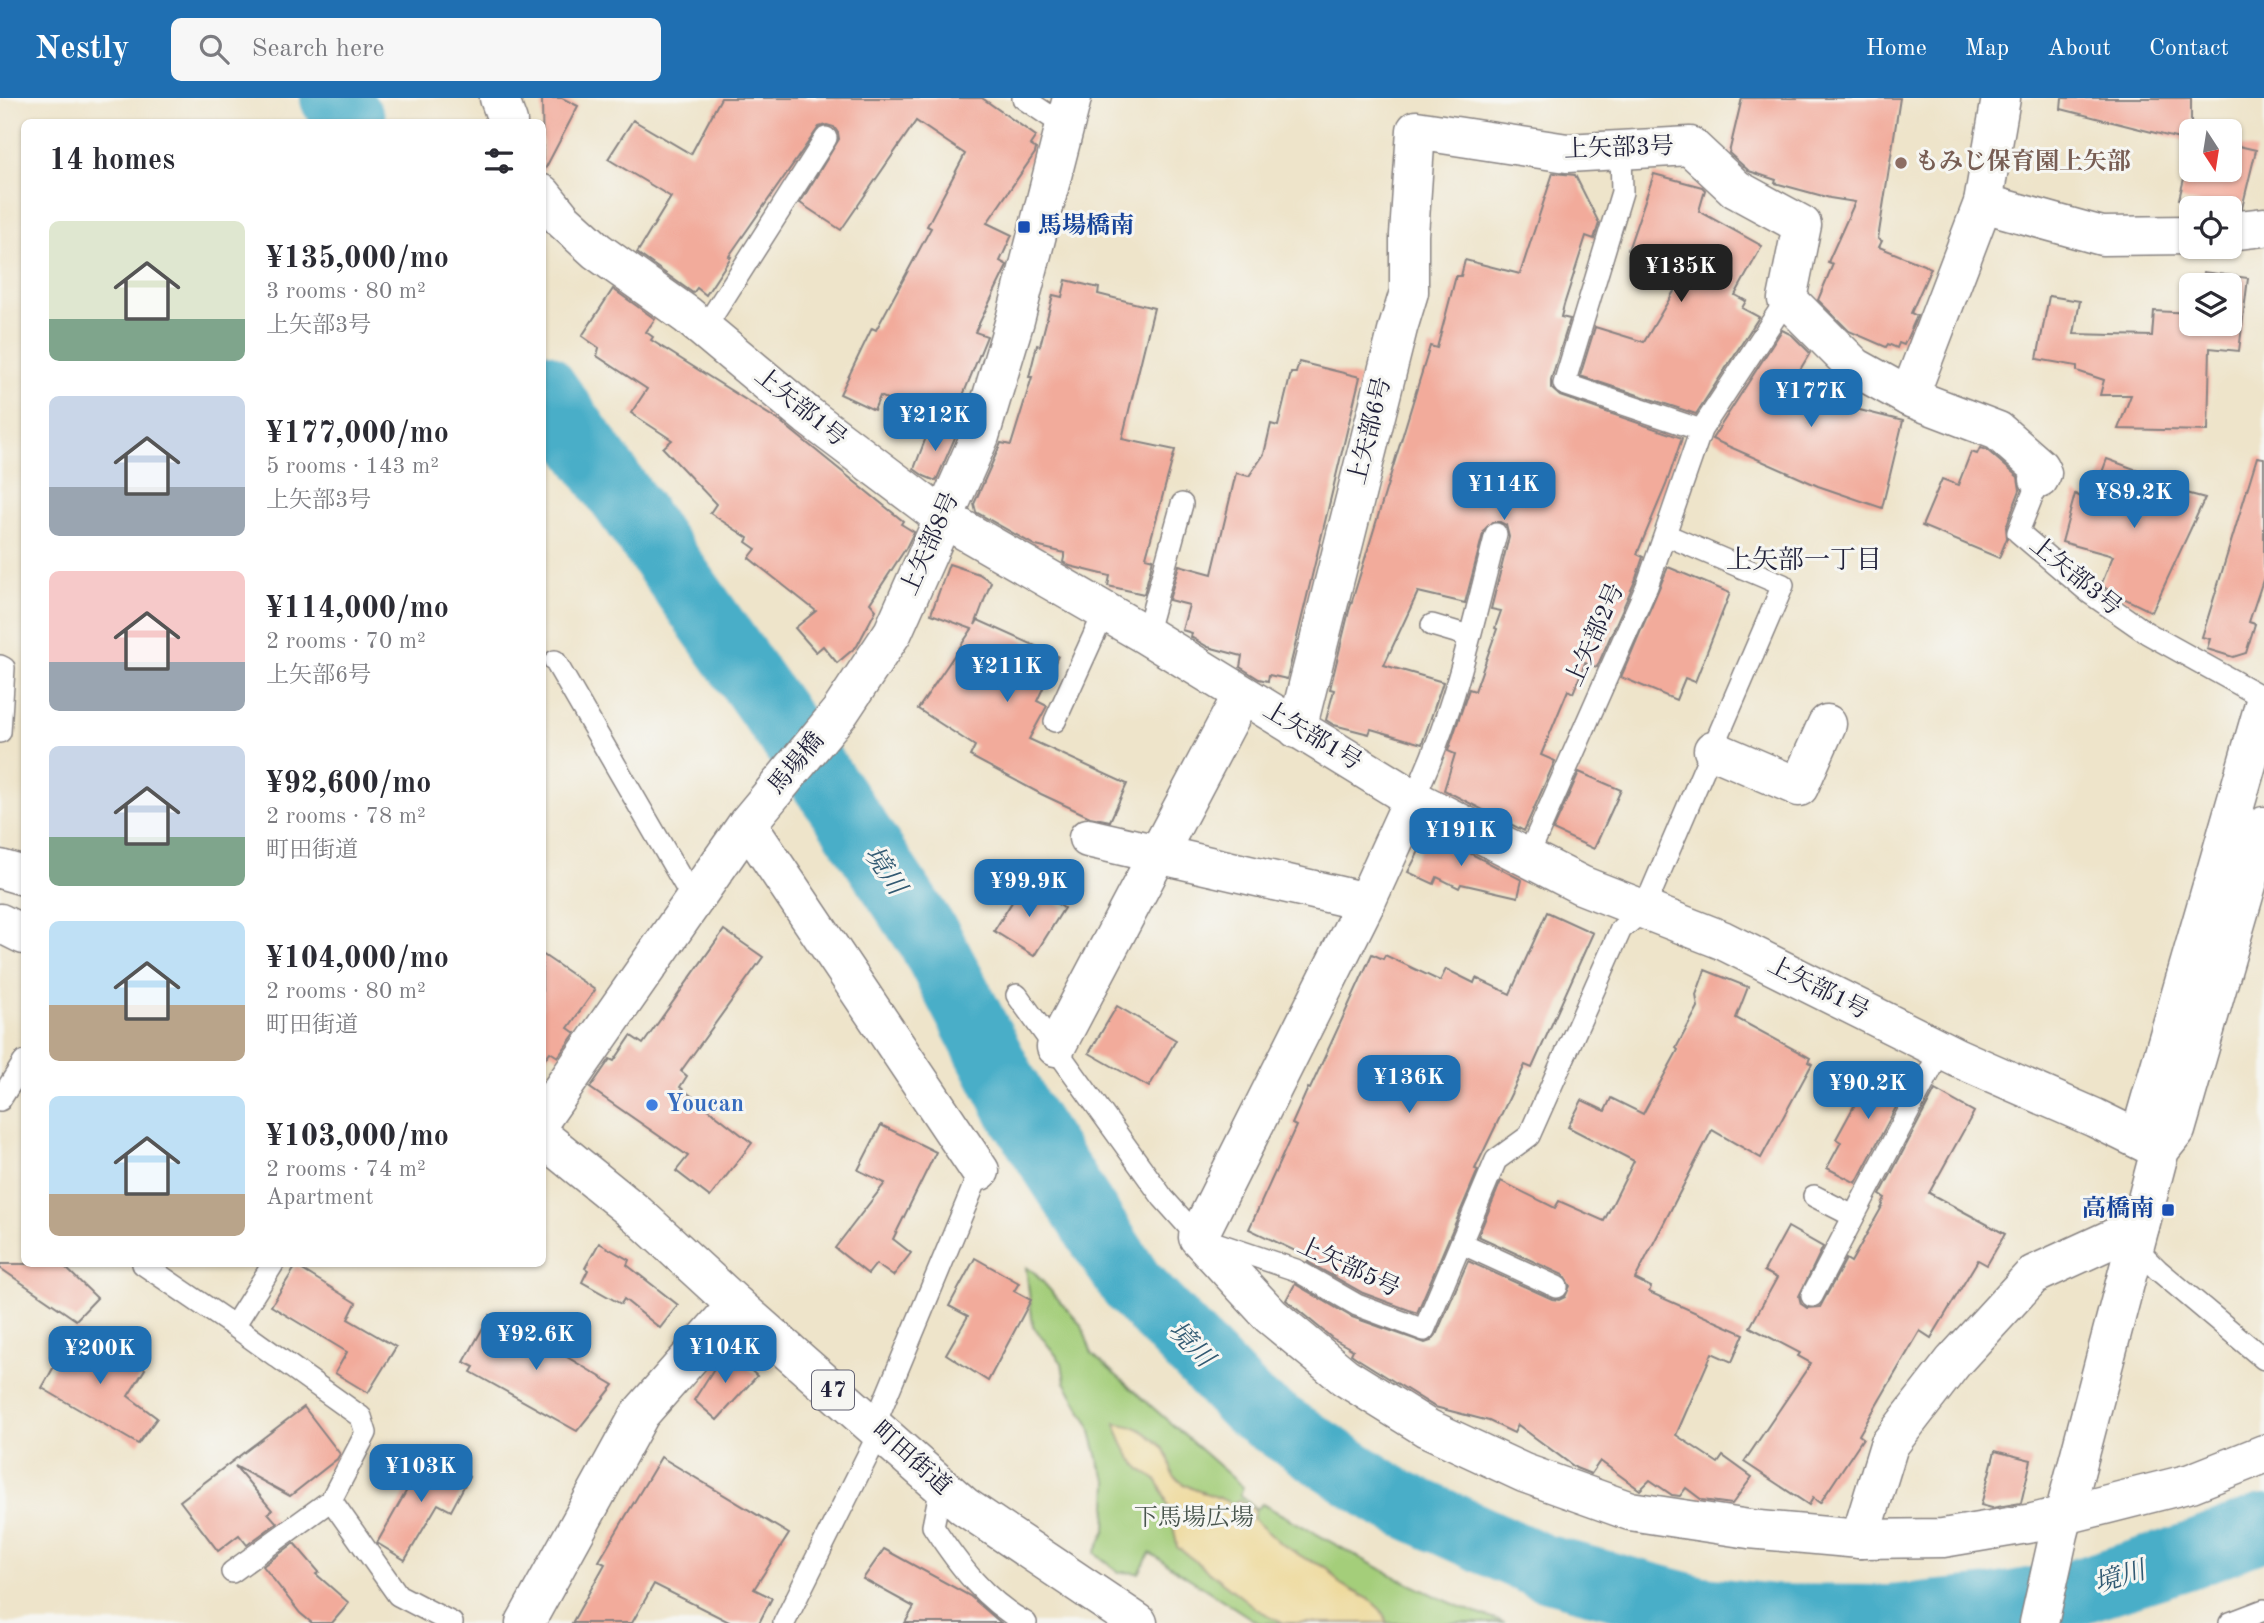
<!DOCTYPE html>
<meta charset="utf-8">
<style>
body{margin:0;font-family:"Old Standard TT","Noto Serif JP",serif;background:#f7f7f7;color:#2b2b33;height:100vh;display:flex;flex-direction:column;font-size:26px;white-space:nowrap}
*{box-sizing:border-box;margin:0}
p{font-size:23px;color:#7c7c81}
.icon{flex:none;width:38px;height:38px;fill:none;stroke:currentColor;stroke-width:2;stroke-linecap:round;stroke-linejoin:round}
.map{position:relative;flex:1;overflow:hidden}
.details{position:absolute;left:21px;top:21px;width:525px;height:1148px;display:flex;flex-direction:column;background:#fff;border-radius:10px;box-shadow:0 2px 5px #0004}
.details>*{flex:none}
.needle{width:46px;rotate:168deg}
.fabs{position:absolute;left:2179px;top:21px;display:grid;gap:14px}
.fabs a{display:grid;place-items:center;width:63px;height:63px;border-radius:10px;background:#fff;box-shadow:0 2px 5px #0004;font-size:35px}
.price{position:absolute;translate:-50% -60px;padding:0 16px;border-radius:14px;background:#1f6fb2;color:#fff;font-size:23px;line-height:46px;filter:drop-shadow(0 2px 4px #0008)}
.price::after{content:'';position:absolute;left:50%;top:42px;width:21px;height:16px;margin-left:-10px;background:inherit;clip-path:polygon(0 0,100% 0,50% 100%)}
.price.selected{background:#222;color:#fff}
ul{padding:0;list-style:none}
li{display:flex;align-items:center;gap:21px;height:175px;padding:0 28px}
li span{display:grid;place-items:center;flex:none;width:196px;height:140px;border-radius:10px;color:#555}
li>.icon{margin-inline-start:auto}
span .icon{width:84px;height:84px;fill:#fffc;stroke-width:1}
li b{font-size:30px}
h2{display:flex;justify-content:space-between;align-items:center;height:84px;padding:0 28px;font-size:30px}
header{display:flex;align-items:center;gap:42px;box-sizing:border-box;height:98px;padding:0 35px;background:#1f6fb2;color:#fff}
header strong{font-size:33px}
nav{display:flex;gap:38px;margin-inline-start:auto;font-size:24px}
.search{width:490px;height:63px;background:#f7f7f7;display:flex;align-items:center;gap:18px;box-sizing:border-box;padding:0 24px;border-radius:10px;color:#7c7c81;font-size:26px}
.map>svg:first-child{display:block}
.green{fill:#a4ce7a;stroke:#63785a;stroke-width:2}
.sand{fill:#eeda9e;stroke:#887e6c;stroke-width:2}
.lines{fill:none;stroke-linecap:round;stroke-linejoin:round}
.stream{stroke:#49aec8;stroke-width:10}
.river{stroke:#49aec8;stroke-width:66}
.building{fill:#f2ab9b}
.lane-casing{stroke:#888382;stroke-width:24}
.street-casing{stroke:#888382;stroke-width:41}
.secondary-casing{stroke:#888382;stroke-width:41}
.primary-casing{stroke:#888382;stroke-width:41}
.lane{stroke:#fff;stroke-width:21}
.street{stroke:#fff;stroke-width:38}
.secondary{stroke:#fff;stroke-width:38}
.primary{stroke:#fff;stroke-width:38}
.education-dot{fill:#8d6e63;stroke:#f6f6f2;stroke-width:2.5}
.transit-dot{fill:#1a4fb4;stroke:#f6f6f2;stroke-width:2.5}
.shop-dot{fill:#3f7fe0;stroke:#f6f6f2;stroke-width:2.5}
.labels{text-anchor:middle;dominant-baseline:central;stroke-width:6;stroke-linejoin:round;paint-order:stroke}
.shield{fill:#f6f6f2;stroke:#626272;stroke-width:2}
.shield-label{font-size:23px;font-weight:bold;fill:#22223b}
.street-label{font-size:24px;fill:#22223b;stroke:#f6f6f2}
.education-label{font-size:24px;font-weight:bold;fill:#785e54;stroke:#f6f6f2;text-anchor:start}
.transit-label{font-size:24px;font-weight:bold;fill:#164399;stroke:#f6f6f2;text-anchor:start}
.shop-label{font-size:24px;font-weight:bold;fill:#366cbe;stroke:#f6f6f2;text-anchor:start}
.park-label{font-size:24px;fill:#49564e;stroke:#f6f6f2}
.neighbourhood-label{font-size:26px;fill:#22223b;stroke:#f6f6f2}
.water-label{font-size:26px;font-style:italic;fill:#325a73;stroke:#f6f6f2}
</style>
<header>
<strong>Nestly</strong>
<div class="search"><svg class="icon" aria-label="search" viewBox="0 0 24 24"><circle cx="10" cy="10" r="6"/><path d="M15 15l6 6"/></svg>Search here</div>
<nav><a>Home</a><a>Map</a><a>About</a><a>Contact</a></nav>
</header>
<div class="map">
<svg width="2264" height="1525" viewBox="0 0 2264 1525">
<rect width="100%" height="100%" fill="#f6f6f2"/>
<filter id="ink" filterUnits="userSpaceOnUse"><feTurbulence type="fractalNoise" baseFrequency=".0143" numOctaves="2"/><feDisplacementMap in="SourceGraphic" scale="14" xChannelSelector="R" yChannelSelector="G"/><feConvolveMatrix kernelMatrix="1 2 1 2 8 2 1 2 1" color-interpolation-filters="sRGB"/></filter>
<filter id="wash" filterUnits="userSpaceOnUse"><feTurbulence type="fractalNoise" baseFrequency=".00686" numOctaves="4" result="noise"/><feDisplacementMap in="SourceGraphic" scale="28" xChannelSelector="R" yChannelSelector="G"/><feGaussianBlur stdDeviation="1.57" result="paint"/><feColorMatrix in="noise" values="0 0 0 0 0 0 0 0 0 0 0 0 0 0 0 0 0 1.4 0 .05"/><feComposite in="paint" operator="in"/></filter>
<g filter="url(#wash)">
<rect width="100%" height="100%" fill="#eee4ca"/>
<path class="green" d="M1026,1169L1035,1175L1082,1228L1092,1256L1243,1389L1240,1397L1256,1411L1262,1406C1341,1448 1419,1498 1505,1525H1258L1150,1455L1139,1475L1119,1474L1095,1455L1106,1432L1108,1384L1100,1368L1089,1326L1065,1284L1062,1265L1033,1228Z"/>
<path class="sand" d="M1116,1325C1122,1327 1131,1328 1137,1330C1148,1335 1166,1350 1169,1361C1172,1369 1169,1375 1177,1381C1193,1395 1214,1395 1232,1406L1238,1402L1255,1412L1253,1421L1280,1445L1306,1461L1328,1470L1340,1486L1369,1501L1381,1512L1387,1525H1284L1258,1512L1177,1449C1175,1434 1166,1393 1156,1382C1152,1378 1146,1376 1142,1372C1129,1361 1119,1341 1116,1325Z"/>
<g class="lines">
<polyline class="stream" points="1693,1525 1696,1510"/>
<g class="river">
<polyline points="333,0 353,24"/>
<polyline points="542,287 846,716 930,842 1019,1013 1132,1187 1250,1309 1390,1400 1542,1469 1696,1510 1773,1519 1889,1520 1990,1510 2073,1495 2186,1459 2264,1429"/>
</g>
</g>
<g id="blocks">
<g class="building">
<polygon points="542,0 562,0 578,8 543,75"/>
<polygon points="721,0 982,0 1036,38 1030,47 1036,51 1035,55 987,125 1012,137 1000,163 1007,167 1006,170 975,234 987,238 951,327 880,298 874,312 840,296 872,230 876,232 931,130 927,128 965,56 916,23 841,132 800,105 839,41 838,35 834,29 827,27 819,29 729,158 731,159 706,197 697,190 693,195 637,155 671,99 608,61 633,22 691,56"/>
<polygon points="1742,0 1900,0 1878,141 1882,143 1879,149 1931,170 1911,215 1917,218 1904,247 1899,245 1897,250 1888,246 1886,249 1849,233 1818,202 1833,166 1828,164 1855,104 1830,100 1775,85 1776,82 1749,73 1729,55"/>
<polygon points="2062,0 2191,0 2191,44 2061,11"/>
<polygon points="2230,46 2256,52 2242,110 2218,110 2179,101 2191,52 2191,72 2230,72"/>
<polygon points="1553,75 1575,77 1599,125 1594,141 1586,138 1564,207 1561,219 1570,221 1551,282 1551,290 1560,298 1682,340 1666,387 1637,456 1643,459 1635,483 1597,569 1585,565 1573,595 1568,592 1541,657 1555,663 1524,733 1444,692 1455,656 1448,653 1469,591 1475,593 1497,531 1495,530 1501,513 1491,511 1509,439 1506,427 1500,424 1492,424 1484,432 1465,505 1418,494 1384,567 1443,584 1422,646 1371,631 1369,636 1334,627 1326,622 1334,592 1330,591 1349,513 1430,248 1437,250 1456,178 1461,178 1465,162 1520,176"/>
<polygon points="1654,76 1702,89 1705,92 1699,113 1762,148 1735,197 1746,203 1742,210 1759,219 1696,316 1580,278 1595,229 1644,244 1686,173 1628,152"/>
<polygon points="2203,174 2248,180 2239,253 2210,250 2208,333 2118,331 2131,297 2100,297 2104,282 2077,273 2077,268 2037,261 2049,198 2080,203 2074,236 2152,238 2154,213 2191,215 2191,226 2230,226 2230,187 2201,187"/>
<polygon points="1066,182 1099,190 1098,196 1154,210 1122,341 1175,352 1146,459 1153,461 1144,496 1108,488 1110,478 1070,468 1063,464 1065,455 1036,448 976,414 974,406 1001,345 1011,347 1032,279 1029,279 1037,247 1040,248 1053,197 1062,199"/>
<polygon points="613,191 655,221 646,234 653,239 651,242 781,324 903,423 901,426 914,434 906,450 870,505 876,512 857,548 837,565 823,548 816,554 795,530 816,513 749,460 756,451 746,444 748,440 710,415 716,406 663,350 672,342 631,315 647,291 597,258 599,250 582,238"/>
<polygon points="1782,232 1792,237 1810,255 1798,275 1831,286 1828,295 1834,298 1832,305 1903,323 1882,410 1818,388 1712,341"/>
<polygon points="1299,264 1360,279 1287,581 1269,577 1268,583 1259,581 1240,569 1242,558 1208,549 1191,539 1192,535 1182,532 1189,507 1169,502 1179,467 1212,476 1236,375 1249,378 1264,356 1271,326 1278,328 1291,275 1296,275"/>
<polygon points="930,329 957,335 936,383 924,378 914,371"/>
<polygon points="1980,350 1987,352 2018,379 2020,392 2006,429 2007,440 1999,460 1922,428 1942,381 1958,387 1971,354 1977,356"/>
<polygon points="2257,359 2264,360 2264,479 2249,524 2255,526 2246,555 2233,559 2207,551 2210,541 2202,539"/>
<polygon points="2107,361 2181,388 2179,393 2205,400 2152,514 2113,495 2101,487 2113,458 2062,444 2075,396 2091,404"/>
<polygon points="949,466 979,476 991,484 975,527 978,522 1058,558 1037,603 1047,608 1029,641 1127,686 1110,723 1090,719 1041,696 970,658 975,648 918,611 972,531 931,516"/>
<polygon points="1668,469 1730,495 1695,584 1685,580 1676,602 1621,579"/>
<polygon points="1579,674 1621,692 1594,751 1553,732"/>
<polygon points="1429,734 1522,782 1518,799 1461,786 1459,790 1437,779 1434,786 1408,774"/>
<polygon points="1024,785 1064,810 1034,858 994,833"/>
<polygon points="1547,814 1593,835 1532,970 1525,967 1475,1071 1478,1072 1417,1215 1363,1195 1308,1164 1310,1160 1249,1131 1296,1028 1292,1026 1308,990 1310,991 1372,856 1383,861 1385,857 1440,883 1446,871 1474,885 1476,880 1510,896"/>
<polygon points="724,832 763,859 681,973 687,978 680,989 752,1045 710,1099 676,1073 688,1058 590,990 610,961 614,963 631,938 643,946"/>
<polygon points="542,856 595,892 568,930 575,935 558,959 550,954 542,965"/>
<polygon points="1705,872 1748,889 1736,920 1810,960 1808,964 1812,966 1761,1060 1712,1032 1635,1181 1651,1189 1649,1194 1744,1236 1732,1264 1712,1255 1676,1337 1718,1365 1723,1358 1752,1379 1732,1406 1702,1402 1686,1390 1680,1398 1672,1397 1650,1382 1640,1392 1600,1363 1591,1376 1576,1370 1518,1327 1514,1335 1489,1323 1435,1309 1358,1261 1351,1256 1353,1252 1332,1240 1286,1202 1295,1186 1352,1219 1425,1245 1431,1243 1436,1237 1468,1163 1552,1201 1559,1202 1565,1199 1570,1188 1563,1177 1478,1138 1501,1083 1555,1110 1559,1103 1604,1123 1634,1063 1568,1029 1582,1002 1605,1013 1611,1000 1643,1016 1678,952 1676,950 1698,909 1696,897"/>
<polygon points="1117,908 1176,942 1149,989 1089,955"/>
<polygon points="1877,966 1888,971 1890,967 1912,979 1856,1085 1827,1070 1841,1044 1836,1041"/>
<polygon points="1935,992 1974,1014 1929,1095 2005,1136 1987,1167 1978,1162 1931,1240 1920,1233 1859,1337 1863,1340 1820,1405 1813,1400 1809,1407 1744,1364 1811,1265 1798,1258 1800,1255 1750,1229 1777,1180 1764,1173 1788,1129 1823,1149 1799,1198 1801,1206 1807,1210 1820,1209 1846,1161 1851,1164 1883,1107 1882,1106 1885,1100 1880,1097"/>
<polygon points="881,1027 936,1054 893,1141 911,1155 893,1178 876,1166 868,1176 835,1150 885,1085 858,1072"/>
<polygon points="599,1145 629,1162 627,1167 678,1207 660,1230 624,1201 621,1206 582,1184 588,1172 585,1170"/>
<polygon points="975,1160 1019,1185 1014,1193 1031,1202 988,1283 946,1256 968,1218 949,1208"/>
<polygon points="0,1166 62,1166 97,1200 76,1222 0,1170"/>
<polygon points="296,1168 356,1205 348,1221 396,1249 368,1295 335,1275 347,1254 271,1208"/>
<polygon points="490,1217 515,1230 521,1219 546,1233 540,1243 614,1287 577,1333 471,1274 474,1269 464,1264"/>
<polygon points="75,1231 145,1271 128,1298 157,1320 138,1346 42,1290"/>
<polygon points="727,1250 757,1278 717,1322 694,1302"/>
<polygon points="304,1309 340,1356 337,1361 290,1398 235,1368 272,1412 268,1415 277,1425 247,1447 239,1437 218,1453 180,1403"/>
<polygon points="1995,1353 2031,1362 2021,1405 1992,1410 1981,1407"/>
<polygon points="420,1359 438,1368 441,1364 469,1379 451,1413 438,1406 405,1462 377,1445 408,1390 405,1388"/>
<polygon points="661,1359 789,1436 754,1491 772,1500 759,1525 731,1525 654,1486 632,1525 572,1525 605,1466 599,1463"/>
<polygon points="294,1445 319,1474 316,1476 349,1505 332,1525 312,1525 300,1515 263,1468"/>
<polygon points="884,1451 970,1498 1001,1525 905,1525 914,1509 863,1481"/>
</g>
</g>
</g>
<g filter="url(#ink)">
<use href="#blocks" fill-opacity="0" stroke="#888382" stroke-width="2"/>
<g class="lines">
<defs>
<g id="lane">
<polyline points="1023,0 1066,29"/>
<polyline points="1621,53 1622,94 1564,286 1701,332"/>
<polyline points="704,231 826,40"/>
<polyline points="2039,381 2018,434 2091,496 2147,535 2264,600"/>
<polyline points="1432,527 1469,538"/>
<polyline points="1146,537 1182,406"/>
<polyline points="555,563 693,801"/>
<polyline points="0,568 4,570 0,634"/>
<polyline points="1055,623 1105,513"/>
<path d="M1413,701C1454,618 1473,524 1496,436"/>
<polyline points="1527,760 1647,488 1701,332 1787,201"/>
<polyline points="1017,897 1163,1100 1198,1139 1296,1172 1357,1207 1424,1232 1496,1062 1529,1038 1621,831 1643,813 1783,487 1666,437"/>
<polyline points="0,1002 24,964"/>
<polyline points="1814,1098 1853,1118"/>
<polyline points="1461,1145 1557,1189"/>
<polyline points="2135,1149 2158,1172 2264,1261"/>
<polyline points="143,1166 234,1228 361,1319 366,1335 331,1402 232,1474"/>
<polyline points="1812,1198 1941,952"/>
<polyline points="234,1228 273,1166"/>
<polyline points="874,1328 980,1073"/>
<path d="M941,1389L933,1428C958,1466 985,1503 1026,1525"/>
<polyline points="331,1402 398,1497 452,1525"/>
<polyline points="784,1525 880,1333"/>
<polyline points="2230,1525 2264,1512"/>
</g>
<g id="street">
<polyline points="499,0 508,24"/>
<polyline points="542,96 563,122 597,153 687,217 808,318 943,420 1146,537 1413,701 1581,787 1722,842 1958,960 2095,1020 2160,1052"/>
<polyline points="1983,105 2102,138 2191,137"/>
<polyline points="2230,133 2264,129"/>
<polyline points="1909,299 1983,105 2001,0"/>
<polyline points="1297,631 1398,230 1409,194 1409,137 1416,32 1567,55 1690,48 1736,91 1802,127 1787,201 1855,269 1909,299 1998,333 2039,369 2042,375 2039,381"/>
<polyline points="1713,652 1799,689 1827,626"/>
<polyline points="1413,701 1366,804 1198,1139 1271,1218 1345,1279 1427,1330 1524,1375 1630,1413 1749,1431 1860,1441 1943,1440 2033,1425 2191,1385 2264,1356"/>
<polyline points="747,726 980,1073"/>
<polyline points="1088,740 1366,804"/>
<polyline points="0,825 24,837"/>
<polyline points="1056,949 1242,597"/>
<polyline points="542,1020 747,726 840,614 893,534 980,338 1015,222 1072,0"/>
<polyline points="1860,1441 1889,1347 1954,1263 2033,1177 2140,1128"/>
<polyline points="525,1525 640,1316 736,1207"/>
</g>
<g id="secondary">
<polyline points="2160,1052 2146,1017 2264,607"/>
<polyline points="2039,1525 2059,1436 2160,1052 2176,1032 2264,728"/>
</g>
<g id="primary">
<polyline points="0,771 24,778"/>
<polyline points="542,1039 637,1116 736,1207 964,1408 1138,1525"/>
</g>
</defs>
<use href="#lane" class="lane-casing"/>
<use href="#street" class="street-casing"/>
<use href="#secondary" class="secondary-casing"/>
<use href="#primary" class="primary-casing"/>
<use href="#lane" class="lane"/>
<use href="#street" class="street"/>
<use href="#secondary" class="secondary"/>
<use href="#primary" class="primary"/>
</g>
</g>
<circle class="education-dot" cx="1901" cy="65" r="7"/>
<g class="transit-dot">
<rect x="1017" y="122" width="14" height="14" rx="3.5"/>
<rect x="2161" y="1105" width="14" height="14" rx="3.5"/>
</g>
<circle class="shop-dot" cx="652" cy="1007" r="7"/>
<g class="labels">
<rect class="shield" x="812" y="1272.5" width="42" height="39" rx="5"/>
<g class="shield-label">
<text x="833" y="1292">47</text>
</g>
<g class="street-label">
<text transform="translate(1619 51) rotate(-2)">上矢部3号</text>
<text transform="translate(800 310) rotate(39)">上矢部1号</text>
<text transform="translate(1371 333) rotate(-76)">上矢部6号</text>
<text transform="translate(931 446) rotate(-66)">上矢部8号</text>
<text transform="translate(2075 479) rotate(39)">上矢部3号</text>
<text transform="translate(1596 537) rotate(-66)">上矢部2号</text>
<text transform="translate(1312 639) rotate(31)">上矢部1号</text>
<text transform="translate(797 666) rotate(-50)">馬場橋</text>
<text transform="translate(1818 891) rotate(27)">上矢部1号</text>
<text transform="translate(1348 1170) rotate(25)">上矢部5号</text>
<text transform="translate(911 1361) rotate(42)">町田街道</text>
</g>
<g class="education-label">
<text x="1915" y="65">もみじ保育園上矢部</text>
</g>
<g class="transit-label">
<text x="1038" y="129">馬場橋南</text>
<text x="2154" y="1112" text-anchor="end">高橋南</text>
</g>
<g class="shop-label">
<text x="666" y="1007">Youcan</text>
</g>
<g class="park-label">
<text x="1194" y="1421">下馬場広場</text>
</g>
<g class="neighbourhood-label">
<text x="1804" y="463">上矢部一丁目</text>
</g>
<g class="water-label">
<text transform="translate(884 773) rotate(56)">境川</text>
<text transform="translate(1190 1247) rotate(46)">境川</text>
<text transform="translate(2120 1480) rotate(-17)">境川</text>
</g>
</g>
</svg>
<div class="fabs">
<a><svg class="needle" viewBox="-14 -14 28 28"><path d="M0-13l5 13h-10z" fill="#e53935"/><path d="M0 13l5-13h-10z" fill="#7c7c81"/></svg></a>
<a><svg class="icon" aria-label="locate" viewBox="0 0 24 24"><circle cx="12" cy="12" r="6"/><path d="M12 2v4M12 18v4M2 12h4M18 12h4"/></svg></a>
<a><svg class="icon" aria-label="layers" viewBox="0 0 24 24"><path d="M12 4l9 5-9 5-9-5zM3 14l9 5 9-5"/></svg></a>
</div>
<b class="price selected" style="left:1681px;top:206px">¥135K</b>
<b class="price" style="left:1811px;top:331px">¥177K</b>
<b class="price" style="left:935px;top:355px">¥212K</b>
<b class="price" style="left:1504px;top:424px">¥114K</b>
<b class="price" style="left:2134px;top:432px">¥89.2K</b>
<b class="price" style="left:1007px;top:606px">¥211K</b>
<b class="price" style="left:1461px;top:770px">¥191K</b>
<b class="price" style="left:1029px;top:821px">¥99.9K</b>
<b class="price" style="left:1409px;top:1017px">¥136K</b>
<b class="price" style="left:1868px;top:1023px">¥90.2K</b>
<b class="price" style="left:536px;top:1274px">¥92.6K</b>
<b class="price" style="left:725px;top:1287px">¥104K</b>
<b class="price" style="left:100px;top:1288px">¥200K</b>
<b class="price" style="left:421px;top:1406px">¥103K</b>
<section class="details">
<h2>14 homes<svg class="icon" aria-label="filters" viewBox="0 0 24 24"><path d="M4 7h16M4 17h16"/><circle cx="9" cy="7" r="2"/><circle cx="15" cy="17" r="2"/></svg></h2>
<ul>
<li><span style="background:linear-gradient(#dfe7d0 70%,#7fa58c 0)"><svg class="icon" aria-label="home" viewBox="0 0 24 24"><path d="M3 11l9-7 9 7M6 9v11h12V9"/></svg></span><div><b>¥135,000/mo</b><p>3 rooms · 80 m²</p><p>上矢部3号</p></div></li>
<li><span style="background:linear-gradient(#c9d6e8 65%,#9aa5b1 0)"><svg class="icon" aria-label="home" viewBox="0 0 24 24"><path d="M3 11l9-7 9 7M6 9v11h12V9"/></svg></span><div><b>¥177,000/mo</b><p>5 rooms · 143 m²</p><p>上矢部3号</p></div></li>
<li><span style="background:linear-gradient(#f6c9c9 65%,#9aa5b1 0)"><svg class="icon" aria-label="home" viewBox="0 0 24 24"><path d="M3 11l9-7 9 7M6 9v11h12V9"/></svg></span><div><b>¥114,000/mo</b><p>2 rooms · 70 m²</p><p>上矢部6号</p></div></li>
<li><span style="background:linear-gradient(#c9d6e8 65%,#7fa58c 0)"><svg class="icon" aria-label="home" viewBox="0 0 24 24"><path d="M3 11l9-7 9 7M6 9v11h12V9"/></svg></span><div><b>¥92,600/mo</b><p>2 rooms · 78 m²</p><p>町田街道</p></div></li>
<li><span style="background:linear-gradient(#bfe0f5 60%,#b9a48a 0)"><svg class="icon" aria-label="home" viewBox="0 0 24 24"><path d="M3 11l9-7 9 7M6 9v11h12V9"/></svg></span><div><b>¥104,000/mo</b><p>2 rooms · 80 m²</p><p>町田街道</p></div></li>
<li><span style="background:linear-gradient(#bfe0f5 70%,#b9a48a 0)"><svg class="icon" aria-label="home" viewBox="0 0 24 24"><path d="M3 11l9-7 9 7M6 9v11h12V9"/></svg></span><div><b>¥103,000/mo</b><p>2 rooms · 74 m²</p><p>Apartment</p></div></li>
</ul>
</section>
</div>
